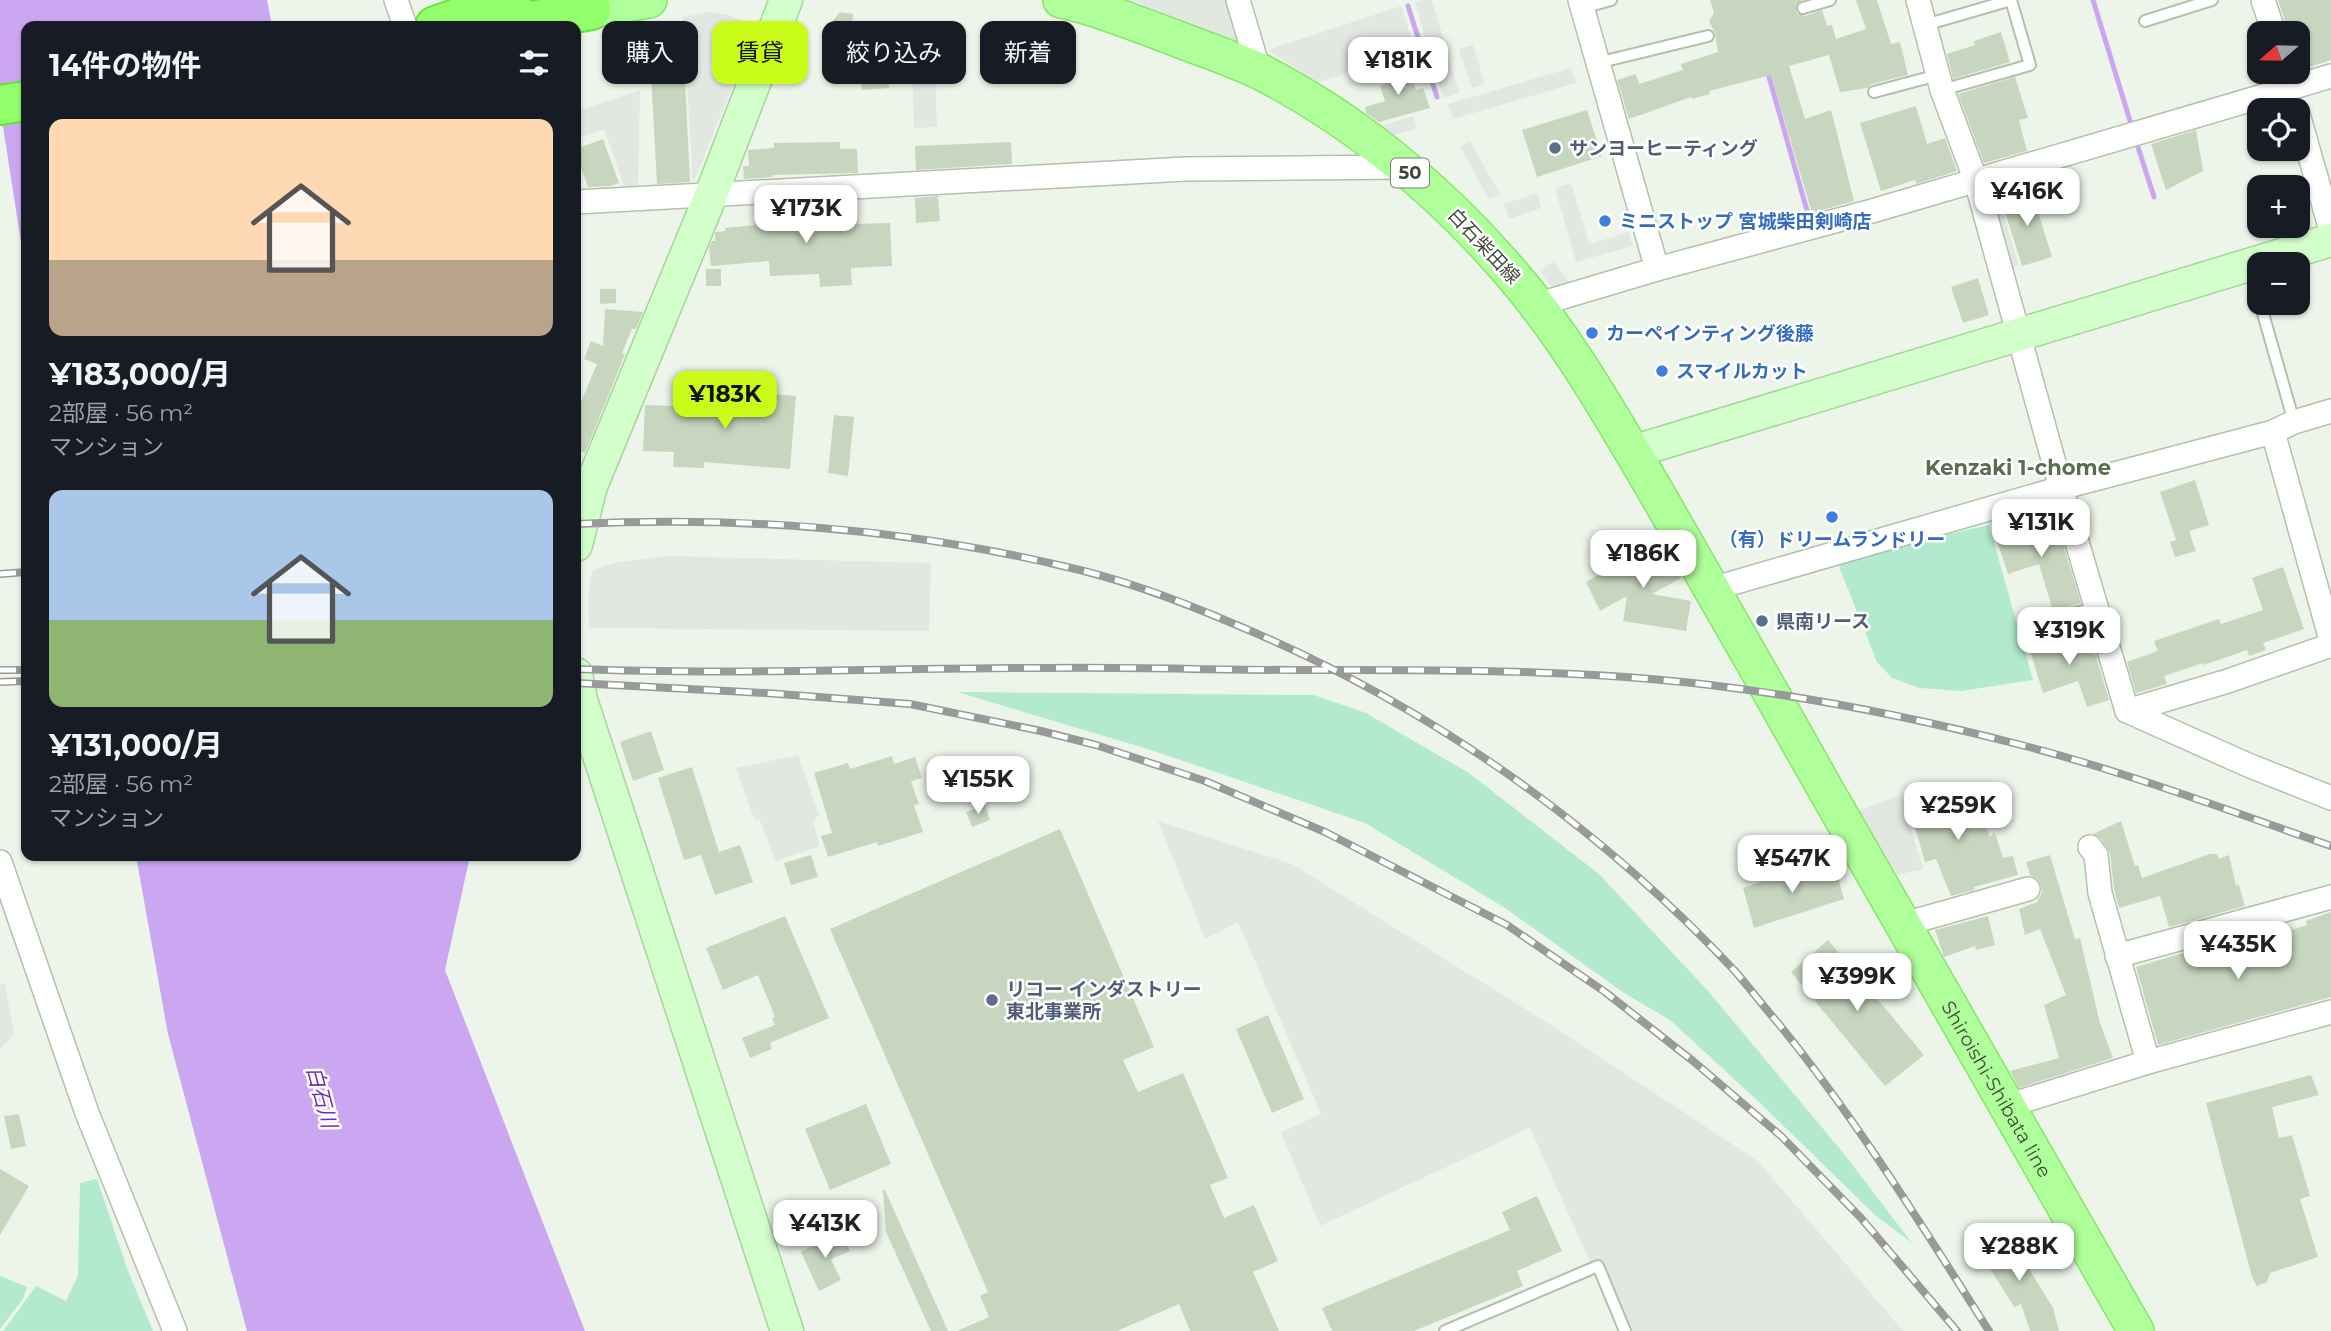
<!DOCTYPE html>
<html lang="ja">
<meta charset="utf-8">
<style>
body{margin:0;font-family:Montserrat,"Noto Sans JP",sans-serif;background:#242831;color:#f1f3f6;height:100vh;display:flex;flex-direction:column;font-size:26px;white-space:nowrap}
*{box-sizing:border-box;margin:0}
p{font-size:23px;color:#9ea1a6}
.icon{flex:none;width:38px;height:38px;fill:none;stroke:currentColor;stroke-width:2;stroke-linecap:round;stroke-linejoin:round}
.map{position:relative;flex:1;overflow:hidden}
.sheet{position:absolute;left:21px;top:21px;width:560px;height:840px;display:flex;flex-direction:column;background:#171b24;border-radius:14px;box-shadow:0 2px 5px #0004}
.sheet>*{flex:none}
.banner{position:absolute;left:602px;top:21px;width:665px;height:63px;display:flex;gap:14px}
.needle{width:46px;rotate:250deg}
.tools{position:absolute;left:2247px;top:21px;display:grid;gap:14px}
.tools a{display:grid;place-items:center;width:63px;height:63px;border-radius:14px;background:#171b24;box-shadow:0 2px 5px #0004;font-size:35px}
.price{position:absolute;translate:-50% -60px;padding:0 16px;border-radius:14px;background:#fff;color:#222;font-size:23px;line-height:46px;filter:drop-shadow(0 2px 4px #0008)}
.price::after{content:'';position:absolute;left:50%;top:42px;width:21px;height:16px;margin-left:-10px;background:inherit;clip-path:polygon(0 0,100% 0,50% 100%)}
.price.on{background:#cafc1a;color:#111}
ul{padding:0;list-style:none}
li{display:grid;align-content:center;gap:14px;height:371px;padding:0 28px}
li span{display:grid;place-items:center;height:217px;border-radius:14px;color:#555}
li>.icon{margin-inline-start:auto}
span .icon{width:126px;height:126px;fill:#fffc;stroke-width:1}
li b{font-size:30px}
h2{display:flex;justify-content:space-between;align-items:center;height:84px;padding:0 28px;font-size:30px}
.chip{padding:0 24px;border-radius:14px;background:#171b24;box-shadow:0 2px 5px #0004;font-size:24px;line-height:63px}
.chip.on{background:#cafc1a;color:#111}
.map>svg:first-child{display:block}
.green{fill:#b3eacf}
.parking{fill:#e3e7e2}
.water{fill:#cba7f2}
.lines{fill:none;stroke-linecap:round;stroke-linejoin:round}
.stream{stroke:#cba7f2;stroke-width:5}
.building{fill:#c7d7bf}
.lane-casing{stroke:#b2c1ac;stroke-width:14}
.street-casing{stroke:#b2c1ac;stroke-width:26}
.secondary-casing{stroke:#a5d59a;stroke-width:35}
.primary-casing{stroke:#85e668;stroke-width:38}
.highway-casing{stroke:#6be03a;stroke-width:42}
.lane{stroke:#fff;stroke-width:10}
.street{stroke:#fff;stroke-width:23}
.secondary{stroke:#d3ffcb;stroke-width:32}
.primary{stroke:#afff9a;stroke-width:35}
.highway{stroke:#92ff6c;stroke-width:38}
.rail-casing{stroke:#999;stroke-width:8}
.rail{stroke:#fff;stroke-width:5;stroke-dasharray:16;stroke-linecap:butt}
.service-dot{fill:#5c6f8a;stroke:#fff;stroke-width:2.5}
.shop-dot{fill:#3f7fe0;stroke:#fff;stroke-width:2.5}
.labels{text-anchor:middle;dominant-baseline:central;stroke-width:5;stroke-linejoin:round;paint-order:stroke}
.shield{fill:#fff;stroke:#788074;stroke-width:2}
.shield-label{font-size:18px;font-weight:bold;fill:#3e4a38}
.service-label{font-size:19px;font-weight:bold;fill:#4e5e75;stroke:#fff;text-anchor:start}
.shop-label{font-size:19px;font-weight:bold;fill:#366cbe;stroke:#fff;text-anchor:start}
.street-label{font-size:19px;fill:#3e4a38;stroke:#fff}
.neighbourhood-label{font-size:21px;font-weight:bold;fill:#596d4f;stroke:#fff}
.water-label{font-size:21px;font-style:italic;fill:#722eb8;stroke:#fff}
</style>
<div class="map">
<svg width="2331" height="1331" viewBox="0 0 2331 1331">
<rect width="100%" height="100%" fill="#edf5ea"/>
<g class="green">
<polygon points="1989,525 2033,680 1961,691 1920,688 1892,678 1877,662 1838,564 1946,530 1949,534"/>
<polygon points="957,692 1314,695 1366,713 1469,773 1599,874 1709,992 1845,1155 1912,1243 1875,1215 1759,1102 1670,1020 1624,993 1505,908 1365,823 1151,750"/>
<polygon points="97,1179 128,1271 153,1331 3,1331 36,1286 66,1301 78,1275 80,1183"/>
<polygon points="0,1276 27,1287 23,1299 0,1329"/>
</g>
<g class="parking">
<polygon points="1134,0 1230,0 1241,35 1232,50"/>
<polygon points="1422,0 1432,0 1459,93 1443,98 1415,2"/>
<polygon points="1401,6 1416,53 1318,82 1268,50"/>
<polygon points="710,12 729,15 743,22 747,39 740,68 693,184 683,17"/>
<polygon points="1473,45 1485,84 1472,88 1459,49"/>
<polygon points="935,68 937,127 914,128 912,69"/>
<polygon points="1571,68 1576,83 1453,119 1448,104"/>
<polygon points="640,90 638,187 625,188 604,129 576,139 576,112"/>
<polygon points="1413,116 1417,128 1388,137 1384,125"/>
<polygon points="1470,141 1500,194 1489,199 1460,147"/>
<polygon points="2037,170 2046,198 2036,201 2031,186 1998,197 2019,265 2009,269 1986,195 1994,184"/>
<polygon points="1571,183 1589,244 1629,232 1633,246 1576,262 1555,188"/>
<polygon points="1537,193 1541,208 1509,219 1504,204"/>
<polygon points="1553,261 1571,284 1558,294 1540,272"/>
<polygon points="668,556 931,563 929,631 589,628 588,594 593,570 618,562"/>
<polygon points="798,755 819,815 813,822 820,846 775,861 760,820 754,819 736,768"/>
<polygon points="1901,795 1923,869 1897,875 1858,811"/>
<polygon points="1158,821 1292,864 1551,1025 1758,1161 1903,1331 1621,1331 1530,1128 1320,1226 1281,1132 1321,1114 1238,922 1205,939"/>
<polygon points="0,984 5,984 14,1034 0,1049"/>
</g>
<g class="water">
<polygon points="0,0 267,0 272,26 26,26 26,275 0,107"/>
<polygon points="136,856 470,856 445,970 585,1331 247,1331 168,1034"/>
</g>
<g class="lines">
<g class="stream">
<polyline points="2093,0 2131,124"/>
<polyline points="1408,6 1437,97"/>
<polyline points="1767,70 1810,221"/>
<polyline points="2137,144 2154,197"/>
</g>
</g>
<g class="building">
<polygon points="1710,0 1802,0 1796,6 1797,13 1805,16 1822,10 1827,26 1832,25 1836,39 1866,29 1856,0 1877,0 1891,44 1900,42 1908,75 1872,84 1868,88 1840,92 1829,55 1789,66 1805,119 1831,110 1854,201 1812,213 1771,75 1709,91 1710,94 1692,99 1691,97 1629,119 1617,80 1636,74 1639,84 1683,70 1681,64 1718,52 1715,33 1709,21 1714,13"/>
<polygon points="2278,0 2331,0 2331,60 2298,71 2298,24 2287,27"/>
<polygon points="840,12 853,14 851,37 885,35 885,38 926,39 925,64 887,64 889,88 862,90 860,64 825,61 827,34 831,35 832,22"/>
<polygon points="2001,32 2010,62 1953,79 1947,54 1975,45 1974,41"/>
<polygon points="683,39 690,182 657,184 649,40"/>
<polygon points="1408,66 1416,90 1423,88 1430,108 1379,122 1366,113 1365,107 1385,101 1380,86 1385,84 1382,74"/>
<polygon points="2015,77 2028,118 2019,120 2027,151 1984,163 1958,94"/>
<polygon points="1916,106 1927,144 1945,138 1957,171 1916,184 1915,180 1881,191 1860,123"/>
<polygon points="1587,110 1602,156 1537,177 1522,130"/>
<polygon points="2196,130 2203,171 2166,190 2151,144"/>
<polygon points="603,139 619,183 611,186 588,187 576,155 576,149"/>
<polygon points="840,142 840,149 857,149 858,173 773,175 773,177 744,179 743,166 749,166 748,150 774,148 774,143"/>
<polygon points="1011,142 1012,164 916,170 915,146"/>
<polygon points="2031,189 2052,257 2022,266 2001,199"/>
<polygon points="938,196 940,221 916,223 915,198"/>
<polygon points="787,207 787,214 825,211 826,215 852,214 852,224 890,223 892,266 851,268 852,285 820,287 819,274 770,276 769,261 711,266 709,247 712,241 715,241 715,232 725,231 725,228 764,224 764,208"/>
<rect x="706" y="269" width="15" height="17"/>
<polygon points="1978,278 1989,315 1963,323 1951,287"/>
<polygon points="600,289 616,289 616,303 600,304"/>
<polygon points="605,309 643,312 636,329 632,329 622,353 625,354 585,453 576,449 576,414 597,364 584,359 591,341 603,346"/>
<polygon points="718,389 796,396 790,469 704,462 704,468 673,467 674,452 643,451 645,405 716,407"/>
<polygon points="834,415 854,417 848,476 828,473"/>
<polygon points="2195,480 2209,525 2189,531 2196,551 2175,557 2170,542 2176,540 2160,492"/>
<polygon points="2042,521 2043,525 2056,521 2081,603 2053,611 2039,564 2008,574 1994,533"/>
<polygon points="1659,541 1681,578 1652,594 1691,601 1686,631 1623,621 1627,596 1600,611 1586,582"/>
<polygon points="2283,567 2304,629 2263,643 2266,650 2249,656 2247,650 2204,665 2203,663 2164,676 2167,684 2136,693 2127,662 2158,651 2154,641 2219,619 2221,624 2263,610 2252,578"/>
<polygon points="2089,633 2109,700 2087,707 2078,681 2043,693 2027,640 2044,634 2048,646"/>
<polygon points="651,731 664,770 633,781 620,742"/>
<polygon points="892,756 894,764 915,757 922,778 911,781 919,804 914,805 923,832 878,846 877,842 828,857 821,836 832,833 814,773 848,763 850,769"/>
<polygon points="692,767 719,852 740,845 753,882 715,895 701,855 684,860 658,778"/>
<polygon points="1934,783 1944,811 1975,800 1990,837 1995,833 2003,858 2013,856 2018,875 1974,887 1974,890 1951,896 1936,859 1925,862 1905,793"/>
<polygon points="985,805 990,820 972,827 966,812"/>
<polygon points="2121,821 2135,866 2138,865 2142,878 2210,854 2217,854 2219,859 2229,855 2236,886 2239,885 2245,906 2169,927 2160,896 2119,908 2114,890 2110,853 2101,839 2093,834"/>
<polygon points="1060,829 1154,1047 1123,1060 1138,1092 1183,1073 1228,1178 1210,1185 1224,1218 1254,1205 1278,1261 1253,1272 1279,1331 1190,1331 1179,1304 1117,1331 957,1331 989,1317 980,1296 988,1292 830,929"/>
<polygon points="811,855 818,877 791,885 784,863"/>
<polygon points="2050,855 2075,939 2080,938 2100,1023 2113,1058 2019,1088 2010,1071 2059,1058 2044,1005 2066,995 2040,929 2025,935 2019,909 2037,902 2042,892 2041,885 2037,879 2030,875 2026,862"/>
<polygon points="1810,865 1813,874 1835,867 1844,899 1754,928 1743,888"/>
<polygon points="2331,912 2331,997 2158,1045 2136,967 2210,945 2211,950 2241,941 2242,945 2307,925 2306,921"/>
<polygon points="785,916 829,1018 770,1043 772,1049 750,1058 742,1038 775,1025 772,1018 775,1017 758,975 723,990 706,948"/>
<polygon points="1988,916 1995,945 1976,950 1975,946 1944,957 1935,930"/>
<polygon points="1828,940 1924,1055 1885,1086 1791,972"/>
<polygon points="1268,1015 1304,1099 1272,1113 1236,1029"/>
<polygon points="2311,1075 2319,1095 2272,1107 2279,1138 2292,1135 2310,1196 2300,1199 2318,1257 2270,1273 2267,1282 2257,1286 2252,1277 2206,1103"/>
<polygon points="866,1104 891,1164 830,1190 805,1129"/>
<polygon points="19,1114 26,1146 11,1149 4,1116"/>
<polygon points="0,1169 29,1186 0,1235"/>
<polygon points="883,1190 885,1190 948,1331 931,1331 886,1232"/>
<polygon points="1537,1196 1562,1251 1517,1271 1523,1286 1414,1331 1332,1331 1322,1308 1510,1230 1502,1212"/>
<polygon points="841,1230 850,1251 831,1259 841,1280 819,1291 801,1252"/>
<polygon points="2006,1231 2053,1308 2059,1331 2030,1331 2021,1304 2014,1307 1978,1249"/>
</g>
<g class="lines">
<defs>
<g id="lane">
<polyline points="1582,8 1611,0"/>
<polyline points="1803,8 1830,0"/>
<polyline points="2145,21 2212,0"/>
<polyline points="1925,25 2011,0 2030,65 1942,90"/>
<polyline points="1597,63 1708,36"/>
<polyline points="1874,92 1938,75"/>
<polyline points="2250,268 2259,299"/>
<polyline points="2260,303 2294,422"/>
<polyline points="2044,622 2097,607"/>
<polyline points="1445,1331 1598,1266 1625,1331"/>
</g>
<g id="street">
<polyline points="396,0 405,26"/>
<polyline points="1238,0 1259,71"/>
<polyline points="1580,0 1657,269"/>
<polyline points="1918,0 1942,90 1976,181 2061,488 2127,711 2248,765 2331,798"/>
<polyline points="2263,0 2274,33"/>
<polyline points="2298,114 2331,230"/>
<polyline points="576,202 1186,169 1403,167"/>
<polyline points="1536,305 1657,269 1872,211 2331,76"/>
<polyline points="2273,432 2331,640"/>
<polyline points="1712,589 2061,488 2273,432 2294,422 2331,411"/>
<polyline points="2127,711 2228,681 2331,645"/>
<polyline points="2090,847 2096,855 2100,893 2148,1062"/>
<polyline points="0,862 87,1113 175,1331"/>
<polyline points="1901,925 2028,889"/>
<polyline points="2117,956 2331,897"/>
<polyline points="2007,1106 2148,1062 2331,1012"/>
</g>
<g id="secondary">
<polyline points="1632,452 2331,240"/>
<polyline points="576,545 591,486 711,195 786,0"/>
<polyline points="576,674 581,700 787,1331"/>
</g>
<g id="primary">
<path id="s1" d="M1061,0C1099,8 1134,23 1170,36C1200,48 1232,58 1261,72C1352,119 1436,187 1503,264C1564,332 1610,414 1656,492C1712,589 1768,687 1823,785C1926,968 2032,1149 2136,1331"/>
<polyline points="591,10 649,0"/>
</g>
<g id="highway">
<polyline points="435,26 511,0"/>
<polyline points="505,26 591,10 589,0"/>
<polyline points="0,105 26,101"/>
</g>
</defs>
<use href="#lane" class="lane-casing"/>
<use href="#street" class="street-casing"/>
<use href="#secondary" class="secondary-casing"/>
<use href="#primary" class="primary-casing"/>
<use href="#highway" class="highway-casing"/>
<use href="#lane" class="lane"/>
<use href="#street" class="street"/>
<use href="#secondary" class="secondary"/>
<use href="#primary" class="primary"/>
<use href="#highway" class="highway"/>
<defs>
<g id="rail">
<path d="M576,524C743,516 903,528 1067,567C1126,580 1183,602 1239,626C1426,704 1595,822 1734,970C1749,987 1763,1006 1778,1023C1857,1120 1922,1226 1989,1331"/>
<polyline points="0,574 26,572"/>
<path d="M576,669C733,675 892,668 1049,668C1133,667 1216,670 1299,670C1437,670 1574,669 1710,685C1817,698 1921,719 2025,746C2129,773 2230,811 2331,846"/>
<polyline points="0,670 26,670"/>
<polyline points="0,682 26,681"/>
<polyline points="576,683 766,693 910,704 1041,731 1096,745 1205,781 1325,832 1507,925 1605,992 1693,1061 1781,1136 1861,1218 1957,1331"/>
</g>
</defs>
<use href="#rail" class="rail-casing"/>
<use href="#rail" class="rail"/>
</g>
<g class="service-dot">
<circle cx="1555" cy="148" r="7"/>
<circle cx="1762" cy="621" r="7"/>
<circle cx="992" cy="1000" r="7"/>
</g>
<g class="shop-dot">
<circle cx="1605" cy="221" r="7"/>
<circle cx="1592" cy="333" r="7"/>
<circle cx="1662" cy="371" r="7"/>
<circle cx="1832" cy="517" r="7"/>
</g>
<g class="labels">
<rect class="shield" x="1391" y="158.5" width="38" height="29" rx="5"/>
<g class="shield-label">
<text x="1410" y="173">50</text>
</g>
<g class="service-label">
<text x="1569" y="148">サンヨーヒーティング</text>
<text x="1776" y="621">県南リース</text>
<text x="1006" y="989">リコー インダストリー<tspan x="1006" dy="22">東北事業所</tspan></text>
</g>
<g class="shop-label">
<text x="1619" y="221">ミニストップ 宮城柴田剣崎店</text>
<text x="1606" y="333">カーペインティング後藤</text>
<text x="1676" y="371">スマイルカット</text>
<text x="1832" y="539" text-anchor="middle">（有）ドリームランドリー</text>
</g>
<g class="street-label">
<text transform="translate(1484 246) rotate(47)">白石柴田線</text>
<text stroke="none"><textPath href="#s1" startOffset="1486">Shiroishi-Shibata line</textPath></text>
</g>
<g class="neighbourhood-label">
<text x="2018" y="467">Kenzaki 1-chome</text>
</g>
<g class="water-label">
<text transform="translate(322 1097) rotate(75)">白石川</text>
</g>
</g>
</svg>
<div class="tools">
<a><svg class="needle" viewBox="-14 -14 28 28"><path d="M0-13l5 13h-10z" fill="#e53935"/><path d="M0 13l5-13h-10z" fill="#9ea1a6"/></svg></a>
<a><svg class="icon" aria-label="locate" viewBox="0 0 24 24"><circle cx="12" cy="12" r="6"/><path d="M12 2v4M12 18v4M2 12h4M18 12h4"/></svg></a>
<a>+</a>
<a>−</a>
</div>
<b class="price" style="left:1398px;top:97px">¥181K</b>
<b class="price" style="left:2027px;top:228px">¥416K</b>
<b class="price" style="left:806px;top:245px">¥173K</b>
<b class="price on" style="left:725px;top:431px">¥183K</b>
<b class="price" style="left:2041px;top:559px">¥131K</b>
<b class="price" style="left:1643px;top:590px">¥186K</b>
<b class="price" style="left:2069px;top:667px">¥319K</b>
<b class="price" style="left:978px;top:816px">¥155K</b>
<b class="price" style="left:1958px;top:842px">¥259K</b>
<b class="price" style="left:1792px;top:895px">¥547K</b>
<b class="price" style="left:2238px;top:981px">¥435K</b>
<b class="price" style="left:1857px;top:1013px">¥399K</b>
<b class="price" style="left:825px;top:1260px">¥413K</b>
<b class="price" style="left:2019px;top:1283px">¥288K</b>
<div class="banner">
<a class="chip">購入</a>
<a class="chip on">賃貸</a>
<a class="chip">絞り込み</a>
<a class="chip">新着</a>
</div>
<section class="sheet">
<h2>14件の物件<svg class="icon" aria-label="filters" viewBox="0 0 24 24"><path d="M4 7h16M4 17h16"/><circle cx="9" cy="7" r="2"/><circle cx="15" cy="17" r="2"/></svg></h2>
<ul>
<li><span style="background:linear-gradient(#ffd9b3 65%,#b9a48a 0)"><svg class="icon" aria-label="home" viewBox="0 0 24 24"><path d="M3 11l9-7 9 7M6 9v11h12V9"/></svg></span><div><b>¥183,000/月</b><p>2部屋 · 56 m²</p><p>マンション</p></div></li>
<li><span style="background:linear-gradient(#a9c7e8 60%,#8fb573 0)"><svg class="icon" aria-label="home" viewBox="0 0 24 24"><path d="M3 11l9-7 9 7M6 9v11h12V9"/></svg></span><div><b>¥131,000/月</b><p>2部屋 · 56 m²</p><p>マンション</p></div></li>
</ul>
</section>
</div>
